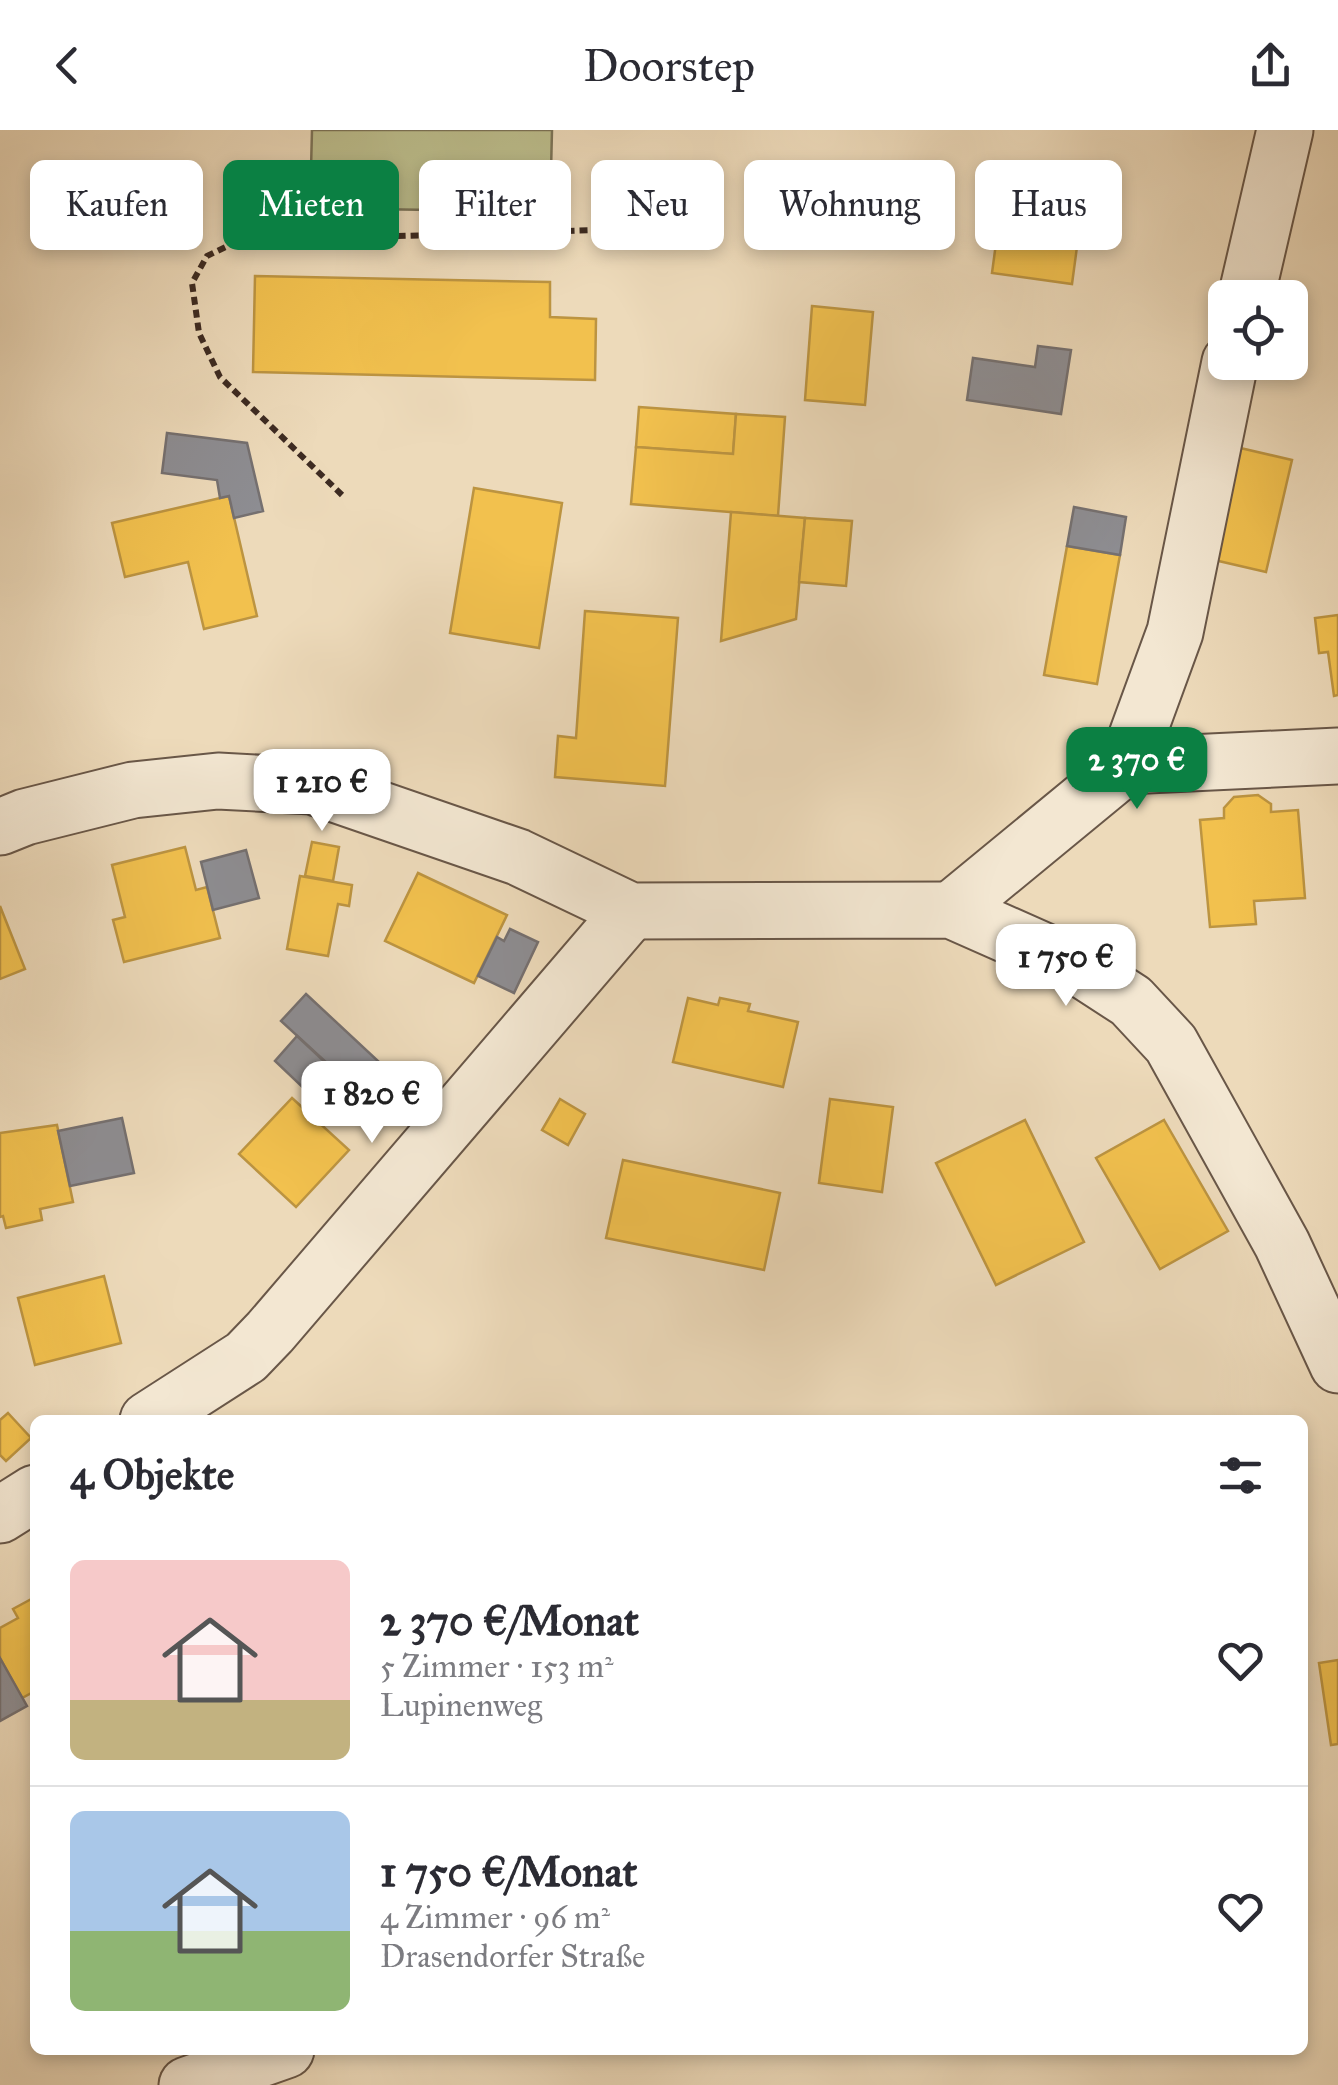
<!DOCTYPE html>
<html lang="de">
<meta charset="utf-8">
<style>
body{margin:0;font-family:"IM FELL Great Primer",serif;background:#f2f2f3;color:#2b2b33;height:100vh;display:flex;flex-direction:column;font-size:38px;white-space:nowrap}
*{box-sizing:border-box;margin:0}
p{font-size:32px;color:#7c7c81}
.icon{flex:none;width:55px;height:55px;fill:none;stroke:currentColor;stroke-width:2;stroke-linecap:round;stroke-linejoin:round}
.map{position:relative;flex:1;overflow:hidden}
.sheet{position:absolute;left:30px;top:1285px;width:1278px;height:640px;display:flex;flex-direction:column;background:#fff;border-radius:15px;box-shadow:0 5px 15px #0003}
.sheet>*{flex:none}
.banner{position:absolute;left:30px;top:30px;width:1280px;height:90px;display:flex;gap:20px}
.fabs{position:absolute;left:1208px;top:150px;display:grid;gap:20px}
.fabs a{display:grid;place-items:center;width:100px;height:100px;border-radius:15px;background:#fff;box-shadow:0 5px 15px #0003;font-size:50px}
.price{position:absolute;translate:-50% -85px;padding:0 22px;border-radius:20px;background:#fff;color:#222;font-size:32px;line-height:65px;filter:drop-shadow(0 2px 5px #0008)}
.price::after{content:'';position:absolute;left:50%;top:60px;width:30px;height:22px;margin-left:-15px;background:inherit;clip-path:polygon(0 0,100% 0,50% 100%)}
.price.current{background:#0b8043;color:#fff}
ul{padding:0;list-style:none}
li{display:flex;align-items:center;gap:30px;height:250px;padding:0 40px}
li+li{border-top:2px solid #e1e1e2}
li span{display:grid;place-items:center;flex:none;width:280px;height:200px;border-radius:15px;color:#555}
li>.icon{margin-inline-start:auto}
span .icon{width:120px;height:120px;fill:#fffc;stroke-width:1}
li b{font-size:42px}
h2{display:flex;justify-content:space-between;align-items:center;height:120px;padding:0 40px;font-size:42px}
.chip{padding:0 35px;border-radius:15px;background:#fff;box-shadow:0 5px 15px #0003;font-size:35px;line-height:90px}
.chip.current{background:#0b8043;color:#fff}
header{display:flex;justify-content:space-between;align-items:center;height:130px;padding:0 40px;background:#fff;font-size:45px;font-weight:600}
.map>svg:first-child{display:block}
.green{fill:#bcbe8d;stroke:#7c7458;stroke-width:2.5}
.homes{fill:#f2c14e;stroke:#bc9441;stroke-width:2.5}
.industry{fill:#8d8d92;stroke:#757070;stroke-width:2.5}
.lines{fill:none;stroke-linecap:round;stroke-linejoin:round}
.minor-casing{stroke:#695748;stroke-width:59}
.path{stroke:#3d2b22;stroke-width:6;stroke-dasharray:8 5;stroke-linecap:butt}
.minor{stroke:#f3e7d2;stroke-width:55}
</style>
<header><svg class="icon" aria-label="back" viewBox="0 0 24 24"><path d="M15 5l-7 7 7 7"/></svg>Doorstep<svg class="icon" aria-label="share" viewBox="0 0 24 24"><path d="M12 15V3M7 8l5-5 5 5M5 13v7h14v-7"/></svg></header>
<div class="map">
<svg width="1338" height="1955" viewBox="0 0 1338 1955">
<rect width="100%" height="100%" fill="#eddaba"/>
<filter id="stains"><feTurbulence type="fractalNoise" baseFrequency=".002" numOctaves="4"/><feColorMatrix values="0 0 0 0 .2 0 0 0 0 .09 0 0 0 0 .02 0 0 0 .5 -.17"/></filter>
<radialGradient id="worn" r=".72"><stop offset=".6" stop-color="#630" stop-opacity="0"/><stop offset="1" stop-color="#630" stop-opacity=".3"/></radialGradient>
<polygon class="green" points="312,0 552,0 550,82 310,78"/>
<g class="homes">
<polygon points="1003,61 1083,72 1072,154 992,143"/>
<polygon points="255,146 550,152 550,187 596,189 595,250 253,242"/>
<polygon points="812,176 873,182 865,275 805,270"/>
<polygon points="639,277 736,284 733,324 636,317"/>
<polygon points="736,284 785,287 778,386 631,374 636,317 733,324"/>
<polygon points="1236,317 1292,330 1266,442 1210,429"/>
<polygon points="474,358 562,373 539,518 450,503"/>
<polygon points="229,366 257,486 204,499 188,432 125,447 112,393"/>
<polygon points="731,382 805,388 796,489 721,511"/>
<polygon points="805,388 852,391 846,456 799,452"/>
<polygon points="1067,416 1120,425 1097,554 1044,545"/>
<polygon points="585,481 678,488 665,656 555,647 558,606 576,608"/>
<polygon points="1338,485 1338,565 1334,566 1328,522 1319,523 1315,488"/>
<polygon points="1258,665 1271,674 1271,682 1298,680 1305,768 1254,771 1256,794 1210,797 1200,690 1224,688 1224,678 1234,667"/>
<polygon points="312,712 339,717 333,751 305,746"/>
<polygon points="185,717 196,760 207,757 220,808 124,832 113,790 125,787 112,735"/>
<polygon points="418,743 507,785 474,853 385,811"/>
<polygon points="300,746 352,755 349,776 338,774 328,826 287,819"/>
<polygon points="0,776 25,839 0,849"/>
<polygon points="688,868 718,875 720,868 750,874 748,881 798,892 783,957 673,932"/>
<polygon points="292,968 349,1020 296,1077 239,1024"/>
<polygon points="560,969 585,984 568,1015 542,1000"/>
<polygon points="830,969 893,977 882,1062 819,1053"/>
<polygon points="1025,990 1084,1112 996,1155 936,1033"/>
<polygon points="1164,990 1228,1101 1160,1139 1096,1028"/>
<polygon points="57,995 73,1072 40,1079 42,1090 6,1098 3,1086 0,1087 0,1003"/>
<polygon points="623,1030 780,1063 764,1140 606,1108"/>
<polygon points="104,1146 121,1213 35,1235 18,1168"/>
<polygon points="8,1283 31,1308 6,1331 0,1325 0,1290"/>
<polygon points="35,1467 35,1561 22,1568 0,1528 0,1498 18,1488 13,1479"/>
<polygon points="1338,1530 1338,1614 1331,1615 1319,1533"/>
</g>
<g class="industry">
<polygon points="1038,216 1071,220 1061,284 967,270 973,228 1035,237"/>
<polygon points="167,303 247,313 263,381 234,388 229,366 220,368 217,350 162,343"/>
<polygon points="1074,377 1126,387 1120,425 1067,416"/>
<polygon points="246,720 259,768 213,780 201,732"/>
<polygon points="510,799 538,812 514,863 478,846 497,807 504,811"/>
<polygon points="306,864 378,931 353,957 281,891"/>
<polygon points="297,906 357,962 334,987 275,931"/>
<polygon points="122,988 134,1043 70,1056 58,1001"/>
<polygon points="0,1528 27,1576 0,1591"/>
</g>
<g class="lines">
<defs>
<g id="minor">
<polyline points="1246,168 1285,0"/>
<polyline points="1126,636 1175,502 1230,232"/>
<polyline points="0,697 25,687 133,660 218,651 312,656 518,727 631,781 951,780 1077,836 1131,871 1171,914 1282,1114 1338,1235"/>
<polyline points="951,780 1126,636 1338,626"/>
<polyline points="148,1290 246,1227 270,1202 631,781"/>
<polyline points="0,1385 35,1363"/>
<polyline points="187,1955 286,1920"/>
</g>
</defs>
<use href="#minor" class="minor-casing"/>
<polyline class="path" points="342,365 220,247 199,203 192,153 207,126 238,111 597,100"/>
<use href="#minor" class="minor"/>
</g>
<rect width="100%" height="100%" filter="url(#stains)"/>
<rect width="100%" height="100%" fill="url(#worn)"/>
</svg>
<div class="fabs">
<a><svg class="icon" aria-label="locate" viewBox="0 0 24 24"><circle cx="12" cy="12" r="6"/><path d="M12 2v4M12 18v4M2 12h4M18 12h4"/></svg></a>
</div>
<b class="price current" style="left:1137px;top:682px">2 370 €</b>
<b class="price" style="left:322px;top:704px">1 210 €</b>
<b class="price" style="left:1066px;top:879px">1 750 €</b>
<b class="price" style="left:372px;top:1016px">1 820 €</b>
<div class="banner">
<a class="chip">Kaufen</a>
<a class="chip current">Mieten</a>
<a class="chip">Filter</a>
<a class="chip">Neu</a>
<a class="chip">Wohnung</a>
<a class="chip">Haus</a>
</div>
<section class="sheet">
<h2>4 Objekte<svg class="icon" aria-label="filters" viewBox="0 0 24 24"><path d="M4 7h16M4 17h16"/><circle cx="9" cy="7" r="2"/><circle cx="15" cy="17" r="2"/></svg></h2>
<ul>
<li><span style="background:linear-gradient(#f6c9c9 70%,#c2b280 0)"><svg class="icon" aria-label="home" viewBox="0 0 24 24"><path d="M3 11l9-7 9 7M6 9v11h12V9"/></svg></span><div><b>2 370 €/Monat</b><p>5 Zimmer · 153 m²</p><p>Lupinenweg</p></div><svg class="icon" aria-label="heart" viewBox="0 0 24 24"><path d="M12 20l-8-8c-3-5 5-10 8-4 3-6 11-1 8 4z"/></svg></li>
<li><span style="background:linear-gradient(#a9c7e8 60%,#8fb573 0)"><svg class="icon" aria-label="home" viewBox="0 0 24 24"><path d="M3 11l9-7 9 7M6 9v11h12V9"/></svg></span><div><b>1 750 €/Monat</b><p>4 Zimmer · 96 m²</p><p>Drasendorfer Straße</p></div><svg class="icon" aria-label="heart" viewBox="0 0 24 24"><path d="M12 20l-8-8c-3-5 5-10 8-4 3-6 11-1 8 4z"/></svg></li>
</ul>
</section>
</div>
